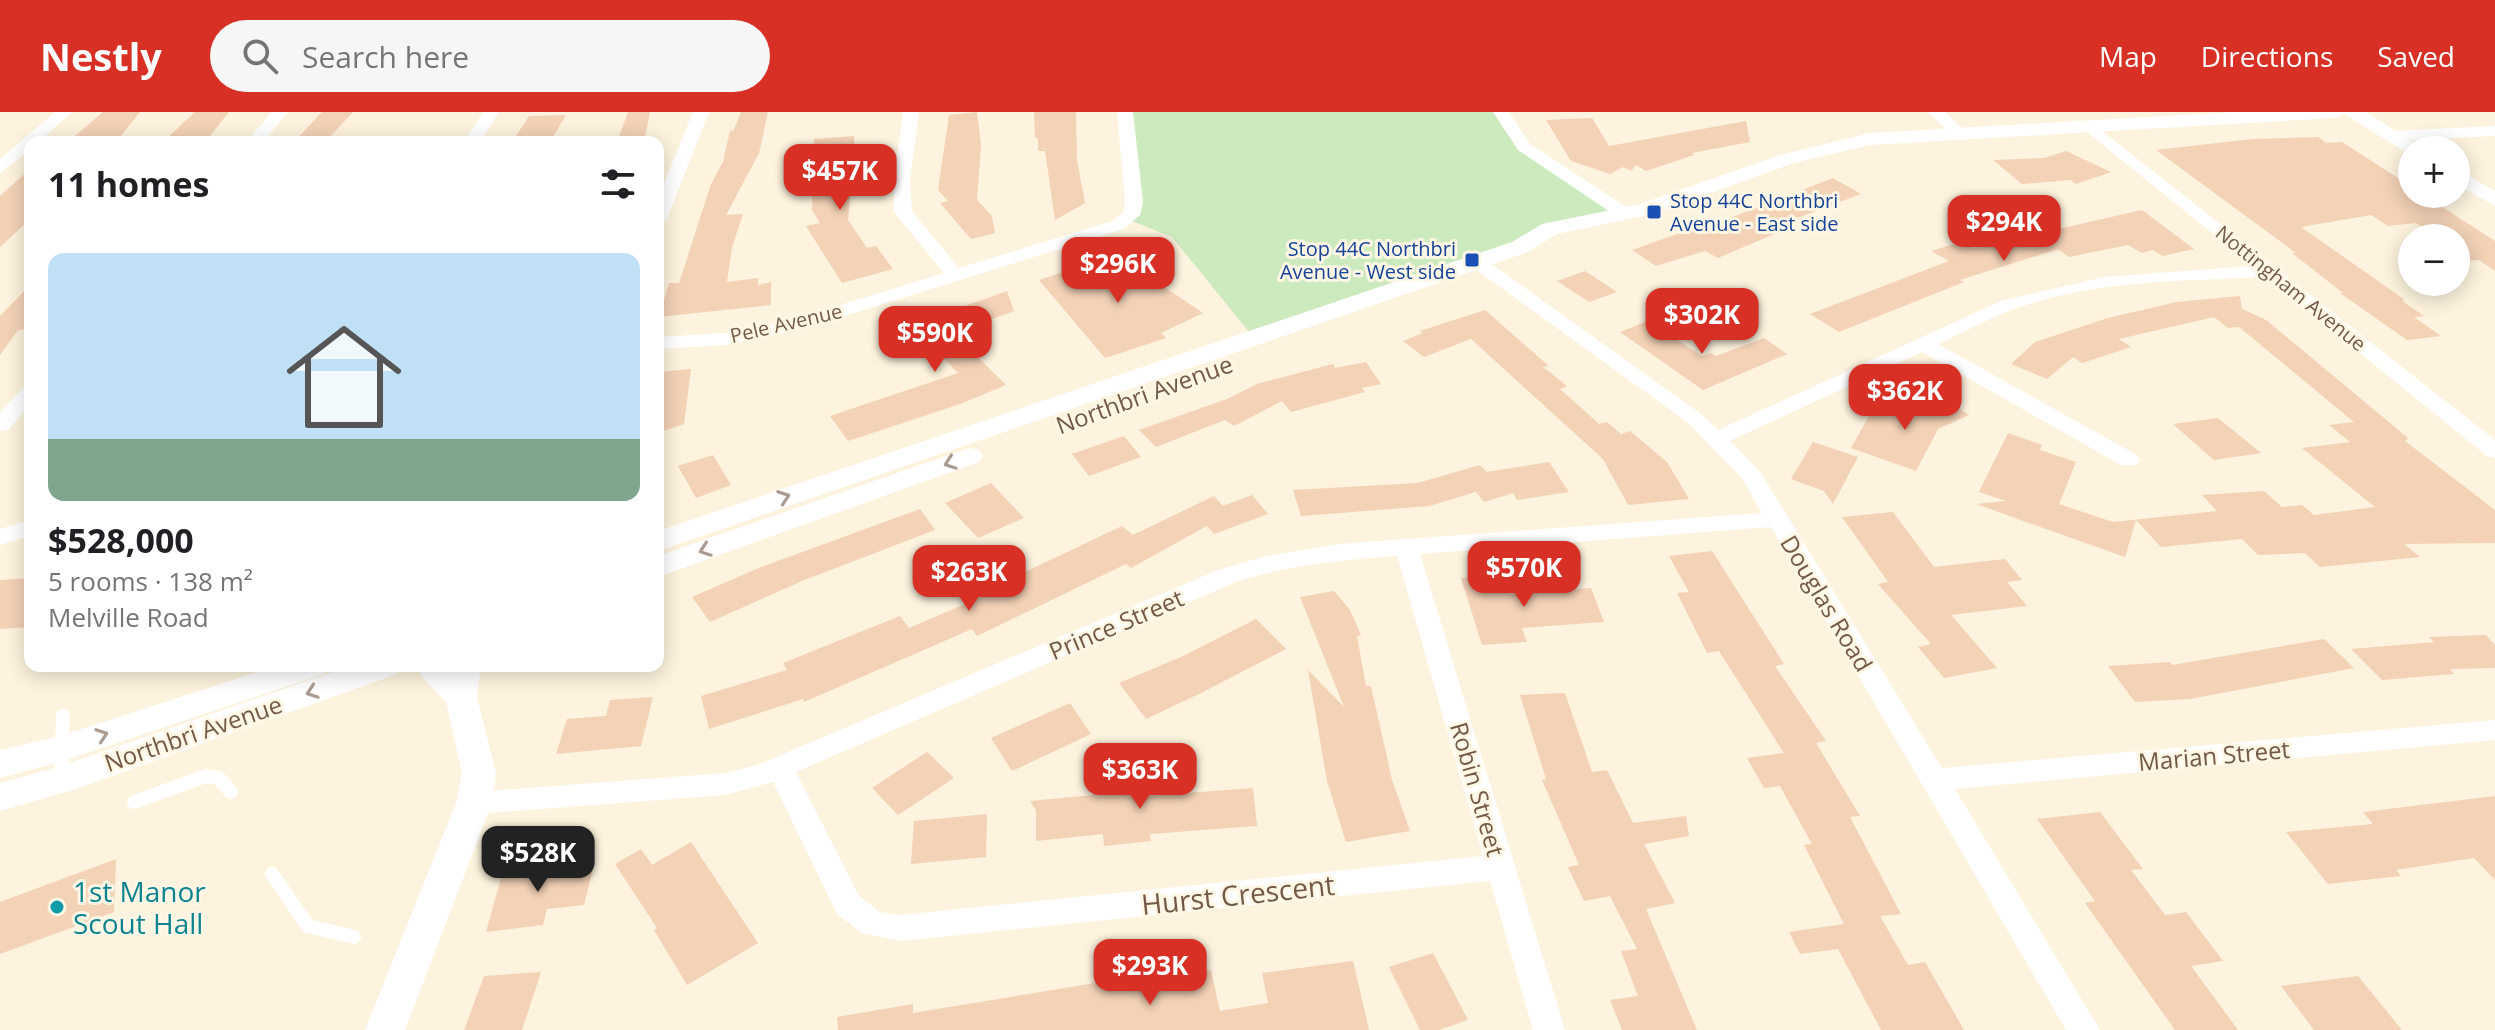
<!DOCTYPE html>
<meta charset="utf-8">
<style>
body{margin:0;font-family:"Open Sans",sans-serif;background:#f6f6f6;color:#202124;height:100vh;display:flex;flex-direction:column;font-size:30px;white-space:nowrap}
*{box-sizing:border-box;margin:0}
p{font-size:26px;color:#757577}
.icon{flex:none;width:44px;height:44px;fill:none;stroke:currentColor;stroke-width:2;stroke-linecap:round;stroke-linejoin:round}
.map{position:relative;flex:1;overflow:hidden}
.drawer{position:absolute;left:24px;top:24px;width:640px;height:536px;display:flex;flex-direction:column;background:#fff;border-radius:16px;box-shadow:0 4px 20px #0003}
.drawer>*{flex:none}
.controls{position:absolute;left:2398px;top:24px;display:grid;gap:16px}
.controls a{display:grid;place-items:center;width:72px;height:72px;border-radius:50%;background:#fff;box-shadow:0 4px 20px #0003;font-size:40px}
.price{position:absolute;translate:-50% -68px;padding:0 18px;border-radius:16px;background:#d93025;color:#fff;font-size:26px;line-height:52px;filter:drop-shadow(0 2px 4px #0008)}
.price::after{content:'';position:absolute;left:50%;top:48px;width:24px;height:18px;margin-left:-12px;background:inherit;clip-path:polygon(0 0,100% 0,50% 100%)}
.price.selected{background:#222;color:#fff}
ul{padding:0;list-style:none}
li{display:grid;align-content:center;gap:16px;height:424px;padding:0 24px}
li+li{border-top:2px solid #e0e0e0}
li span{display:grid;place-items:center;height:248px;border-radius:16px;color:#555}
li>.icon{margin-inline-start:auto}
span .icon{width:144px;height:144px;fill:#fffc;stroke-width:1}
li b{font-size:34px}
h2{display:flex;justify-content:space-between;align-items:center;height:96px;padding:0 24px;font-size:34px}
header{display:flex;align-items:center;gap:48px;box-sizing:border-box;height:112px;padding:0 40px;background:#d93025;color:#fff}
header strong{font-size:38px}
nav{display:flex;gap:44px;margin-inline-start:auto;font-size:28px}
.search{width:560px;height:72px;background:#f6f6f6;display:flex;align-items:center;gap:20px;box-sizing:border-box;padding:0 28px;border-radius:44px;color:#757577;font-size:30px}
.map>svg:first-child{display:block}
.green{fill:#cceabd}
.building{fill:#f3d2b6}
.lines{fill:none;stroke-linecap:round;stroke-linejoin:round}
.service{stroke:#fff;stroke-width:14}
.minor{fill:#fff;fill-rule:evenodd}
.tertiary{fill:#fff;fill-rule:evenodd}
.oneway{stroke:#ab9b90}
.transit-dot{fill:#1a4fb4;stroke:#fff7e5;stroke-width:3}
.culture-dot{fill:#0f9aa8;stroke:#fff7e5;stroke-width:3}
.labels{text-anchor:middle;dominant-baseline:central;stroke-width:6;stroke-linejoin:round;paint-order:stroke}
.far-transit-label{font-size:20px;fill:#164399;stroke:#fff7e5;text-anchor:start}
.far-street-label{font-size:20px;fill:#735946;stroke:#fff7e5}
.street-label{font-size:24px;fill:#735946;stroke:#fff7e5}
.near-culture-label{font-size:28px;fill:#0d838f;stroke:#fff7e5;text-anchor:start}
.near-street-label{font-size:28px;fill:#735946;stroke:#fff7e5}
</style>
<header>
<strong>Nestly</strong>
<div class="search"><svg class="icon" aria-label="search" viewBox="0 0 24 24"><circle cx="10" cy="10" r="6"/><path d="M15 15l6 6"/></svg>Search here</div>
<nav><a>Map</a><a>Directions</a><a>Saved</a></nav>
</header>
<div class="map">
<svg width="2495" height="918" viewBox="0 0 2495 918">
<rect width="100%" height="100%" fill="#fdf3de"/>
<polygon class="green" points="1125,0 1501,0 1516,25 1625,102 1584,112 1254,226 1172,125 1127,107"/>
<g class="building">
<polygon points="103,0 140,0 116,30 68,30"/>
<polygon points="195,0 229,0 205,30 163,30"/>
<polygon points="322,0 353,0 325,30 294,30"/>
<polygon points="628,0 650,0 644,30 617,30"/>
<polygon points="741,0 768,0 759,41 726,103 743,102 732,135 727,170 758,166 758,173 771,170 771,193 659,205 669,171 679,171 711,72 723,50 730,19 734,18"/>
<polygon points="977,0 981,33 977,88 992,104 995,121 971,127 940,91 948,89 938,78 949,3"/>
<polygon points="1034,0 1076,0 1077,48 1085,91 1055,108 1045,39 1038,39 1038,26 1035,26"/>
<polygon points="566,3 550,30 512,30 529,4"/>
<polygon points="1592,6 1609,34 1746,9 1750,30 1692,41 1694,43 1646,59 1636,53 1631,59 1623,55 1610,62 1571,49 1546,8"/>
<polygon points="854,24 855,60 852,60 848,108 867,136 876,134 893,157 842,171 806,114 820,111 812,98 814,27"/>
<polygon points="2318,25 2326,31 2342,30 2412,75 2412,82 2422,82 2495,129 2495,159 2479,148 2456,150 2456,126 2440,126 2416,111 2388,114 2371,103 2301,115 2405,188 2402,189 2424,204 2414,205 2441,224 2407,228 2340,181 2343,181 2292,141 2296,141 2156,38 2253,27"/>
<polygon points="2066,39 2111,60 2076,72 2071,68 2022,72 1993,48 2044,46"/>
<polygon points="30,57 30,107 0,135 0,84"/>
<polygon points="1833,66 1861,82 1773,115 1781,119 1718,146 1705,139 1656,154 1632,138 1697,115 1702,117"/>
<polygon points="2142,98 2194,137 2163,144 2152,138 2142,141 2128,133 2069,145 2058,137 1960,168 1964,170 1839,220 1810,202 1949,149 1931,139 1964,129 1975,136"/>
<polygon points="1116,143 1203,201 1161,221 1166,226 1105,246 1039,168"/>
<polygon points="1585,159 1617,180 1589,190 1557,169"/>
<polygon points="30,173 30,217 18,218 0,243 0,204"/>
<polygon points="1007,179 1014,199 953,221 1006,273 960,292 848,329 830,304 958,261 912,213"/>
<polygon points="2240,184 2242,197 2266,208 2408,326 2405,329 2495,398 2495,431 2404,432 2420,445 2320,455 2305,441 2258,443 2242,427 2161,435 2136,408 2125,445 1976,392 2006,389 1979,380 2008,321 2042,333 2040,338 2076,350 2059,392 2113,410 2217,399 2202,383 2264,379 2282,395 2302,393 2314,403 2375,395 2302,336 2350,330 2329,313 2354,310 2239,215 2228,216 2214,205 2119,227 2131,235 2082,251 2073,245 2047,267 2011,252 2035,230 2108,206 2177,190"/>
<polygon points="1485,198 1549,254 1543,255 1567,274 1560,277 1599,312 1607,310 1621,322 1630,319 1667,350 1689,387 1628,393 1603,347 1471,227 1424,245 1403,229 1423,221 1420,219"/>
<polygon points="1648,209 1702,244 1711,241 1716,244 1764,226 1787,242 1703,278 1620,220"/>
<polygon points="1366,250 1381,272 1362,276 1365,280 1291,300 1282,289 1234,314 1225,308 1156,335 1139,318 1227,287 1257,272 1333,252 1335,256"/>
<polygon points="691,257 684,312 658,321 658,260"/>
<polygon points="1945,288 1969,303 1938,317 1916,359 1851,336 1872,299 1881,302 1908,290 1922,298"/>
<polygon points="2218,306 2261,341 2214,348 2173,312"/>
<polygon points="1124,324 1141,345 1089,364 1072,342"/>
<polygon points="1813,330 1858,345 1833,392 1824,379 1791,367"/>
<polygon points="713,343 731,373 696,386 678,354"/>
<polygon points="1549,350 1569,380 1517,388 1513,381 1484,390 1476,380 1429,394 1301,404 1293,378 1418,371 1480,353 1487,360"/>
<polygon points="991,371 1024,406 978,426 945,391"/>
<polygon points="1252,383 1268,402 1214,422 1207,414 1131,456 1126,452 977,524 972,517 804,590 803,587 709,617 701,584 787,558 783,551 900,504 909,516 984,484 975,471 1004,459 1010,467 1122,414 1133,423 1214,384 1223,394"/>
<polygon points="920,397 935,418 802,469 710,510 692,485 761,455"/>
<polygon points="1893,400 1934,455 2005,447 2022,468 2007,470 2027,494 1951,503 1997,556 1944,566 1918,535 1931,532 1878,472 1888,470 1842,405"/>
<polygon points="1712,439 1784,552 1775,554 1826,629 1816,631 1860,704 1850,705 1901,802 1880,804 1908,853 1925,850 1964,918 1881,918 1838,837 1800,842 1789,820 1844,812 1804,733 1812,732 1780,674 1764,676 1747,646 1784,641 1719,539 1707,541 1677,481 1689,480 1669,444"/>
<polygon points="1504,463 1510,482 1591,476 1604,510 1522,516 1527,530 1482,533 1461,466"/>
<polygon points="30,466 30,515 0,517 0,468"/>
<polygon points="1334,479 1350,498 1361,523 1357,524 1366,574 1371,574 1392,668 1410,719 1346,730 1327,669 1308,558 1344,595 1300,485"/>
<polygon points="1256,507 1286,537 1201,581 1146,607 1119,571 1181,545"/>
<polygon points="2486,523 2495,533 2495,556 2450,557 2454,562 2382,568 2351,537 2434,530 2429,525"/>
<polygon points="2324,527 2354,556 2190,587 2135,590 2108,554 2170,550 2172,553"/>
<polygon points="1565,581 1592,660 1607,658 1633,711 1686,704 1689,724 1644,732 1675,791 1646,797 1697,918 1622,918 1610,888 1638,884 1621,839 1637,837 1610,784 1584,789 1568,755 1579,753 1542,668 1546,667 1520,583"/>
<polygon points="653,585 641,634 556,642 567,607 606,604 610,588"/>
<polygon points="1070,591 1091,622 1012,659 991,626"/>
<polygon points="927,640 954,666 898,703 872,676"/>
<polygon points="1144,655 1147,684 1253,676 1257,714 1150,722 1151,729 1104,734 1103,722 1036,729 1036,698 1030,689 1093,683 1091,660"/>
<polygon points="2495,684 2495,768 2474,746 2396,758 2401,764 2328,772 2286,720 2373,712 2363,700"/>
<polygon points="2100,700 2143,757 2131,758 2165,803 2186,800 2223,849 2191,854 2238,918 2175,918 2085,791 2095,789 2037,707"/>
<polygon points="987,702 986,745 911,752 914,709"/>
<polygon points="691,730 758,831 687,873 654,818 657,816 615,752 641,737 652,753"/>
<polygon points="116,747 114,800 0,842 0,790"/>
<polygon points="595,749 584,793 547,797 543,813 486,820 503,759"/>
<polygon points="1433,841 1468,908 1439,918 1420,918 1389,855"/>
<polygon points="1353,849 1369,918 838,918 837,905 913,892 913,901 1119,867 1120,876 1211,858 1220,899 1268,891 1262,861"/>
<polygon points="541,860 522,918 464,918 484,864"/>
<polygon points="2358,864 2402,918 2314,918 2281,874"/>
</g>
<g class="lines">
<g class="service">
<polyline points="61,668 63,604"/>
<polyline points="134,690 206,664 219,666 231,680"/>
<polyline points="272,762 308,814 354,825"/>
</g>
<g class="minor">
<polygon points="55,0 72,0 39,30 30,30 30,38 0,61 0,47"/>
<polygon points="272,0 288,0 263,30 246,30"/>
<polygon points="483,0 499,0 480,30 464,30"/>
<polygon points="693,0 709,0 667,107 658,112 658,86"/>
<polygon points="903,0 919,0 910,68 912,99 959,156 1112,109 1123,101 1125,90 1117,0 1133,0 1143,90 1140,103 1124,117 806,216 726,233 658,237 658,225 726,221 795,207 944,161 894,100 894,68"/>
<polygon points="1493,0 1509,0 1530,32 1631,98 1631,106 1619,106 1518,38"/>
<polygon points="1928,0 1945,0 1966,20 1952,23"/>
<path d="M2088,8L2495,328V346L2487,344L2266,165C2183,169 2095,168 2017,196C1990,206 1964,220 1938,232L2137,343L2140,348L2137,353H2121L1922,240L1730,329L1761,361L1942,656L2495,608V628L1955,677L2100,918H2066L1771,415L1420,442L1565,918H1533L1490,769L900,829L862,821L837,802L773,670L725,683L474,702L464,699L460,691L464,683L474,680L725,661L757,653L1218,458L1266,444L1339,432L1762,401L1741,365L1687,310L1471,154V146H1483L1701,302L1718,318L2001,189L2104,165L2253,154L2082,16L2080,13ZM1397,444L1483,744L900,803L880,800L859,784L796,660L1236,470C1288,453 1342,448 1397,444Z"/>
<polygon points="2495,14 2495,24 2393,29 2385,24 2393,19"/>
<polygon points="30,274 30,293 8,318 0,319 0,300 23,276"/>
<polygon points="30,408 30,424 0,433 0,417"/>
</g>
<g class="tertiary">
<polygon points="2234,0 2366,0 2426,38 2412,38 2412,43 2409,42 2344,2 2335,6 1870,33 1794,51 1653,102 1557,122 1528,140 658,439 658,419 1512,130 1542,112 1640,92 1780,43 1870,21"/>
<polygon points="2456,57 2495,79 2495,94 2456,72"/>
<polygon points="969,336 979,338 983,344 979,350 658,465 658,444"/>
<polygon points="276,554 329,554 324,562 60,650 0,666 0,638 60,624"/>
<polygon points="350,554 402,554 397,562 73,678 0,699 0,671 58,655"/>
<polygon points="417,554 481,554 477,585 496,661 492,691 405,918 365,918 456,691 462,661 446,590 421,564"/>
</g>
</g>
<defs><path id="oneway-chevron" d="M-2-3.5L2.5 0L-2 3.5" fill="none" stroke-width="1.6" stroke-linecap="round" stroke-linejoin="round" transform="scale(2)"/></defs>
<g class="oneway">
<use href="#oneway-chevron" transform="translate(950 351) rotate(160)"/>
<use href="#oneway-chevron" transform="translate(784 385) rotate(-19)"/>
<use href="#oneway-chevron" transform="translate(705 438) rotate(160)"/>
<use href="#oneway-chevron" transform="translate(312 580) rotate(161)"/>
<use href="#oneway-chevron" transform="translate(102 623) rotate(-19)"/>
</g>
<g class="transit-dot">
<rect x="1646" y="92" width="16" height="16" rx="4"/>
<rect x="1464" y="140" width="16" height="16" rx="4"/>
</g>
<circle class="culture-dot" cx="57" cy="795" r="8"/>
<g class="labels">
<g class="far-transit-label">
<text x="1670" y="88">Stop 44C Northbri<tspan x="1670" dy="23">Avenue - East side</tspan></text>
<text x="1456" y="136" text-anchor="end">Stop 44C Northbri<tspan x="1456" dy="23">Avenue - West side</tspan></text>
</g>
<g class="far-street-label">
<text transform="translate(2291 176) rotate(39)">Nottingham Avenue</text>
<text transform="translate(786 211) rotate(-13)">Pele Avenue</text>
</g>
<g class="street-label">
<text transform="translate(1144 282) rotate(-20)">Northbri Avenue</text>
<text transform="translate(1827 491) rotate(59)">Douglas Road</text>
<text transform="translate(1116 512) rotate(-23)">Prince Street</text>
<text transform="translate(193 621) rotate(-19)">Northbri Avenue</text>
<text transform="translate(2214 643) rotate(-5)">Marian Street</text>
<text transform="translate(1478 677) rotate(74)">Robin Street</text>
</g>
<g class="near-culture-label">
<text x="73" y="779">1st Manor<tspan x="73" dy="32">Scout Hall</tspan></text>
</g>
<g class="near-street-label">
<text transform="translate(1238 782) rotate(-6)">Hurst Crescent</text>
</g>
</g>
</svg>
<div class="controls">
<a>+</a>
<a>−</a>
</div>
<b class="price" style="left:840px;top:100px">$457K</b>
<b class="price" style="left:2004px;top:151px">$294K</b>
<b class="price" style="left:1118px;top:193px">$296K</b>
<b class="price" style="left:1702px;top:244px">$302K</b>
<b class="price" style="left:935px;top:262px">$590K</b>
<b class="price" style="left:1905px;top:320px">$362K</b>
<b class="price" style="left:1524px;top:497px">$570K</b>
<b class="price" style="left:969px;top:501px">$263K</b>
<b class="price" style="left:1140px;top:699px">$363K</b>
<b class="price selected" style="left:538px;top:782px">$528K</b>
<b class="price" style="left:1150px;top:895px">$293K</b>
<section class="drawer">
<h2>11 homes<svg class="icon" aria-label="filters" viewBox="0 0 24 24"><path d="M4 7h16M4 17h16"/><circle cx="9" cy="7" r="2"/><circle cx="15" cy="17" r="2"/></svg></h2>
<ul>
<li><span style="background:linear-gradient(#bfe0f5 75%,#7fa58c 0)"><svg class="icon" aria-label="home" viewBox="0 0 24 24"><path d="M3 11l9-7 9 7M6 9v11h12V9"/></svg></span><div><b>$528,000</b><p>5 rooms · 138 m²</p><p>Melville Road</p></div></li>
</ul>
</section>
</div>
